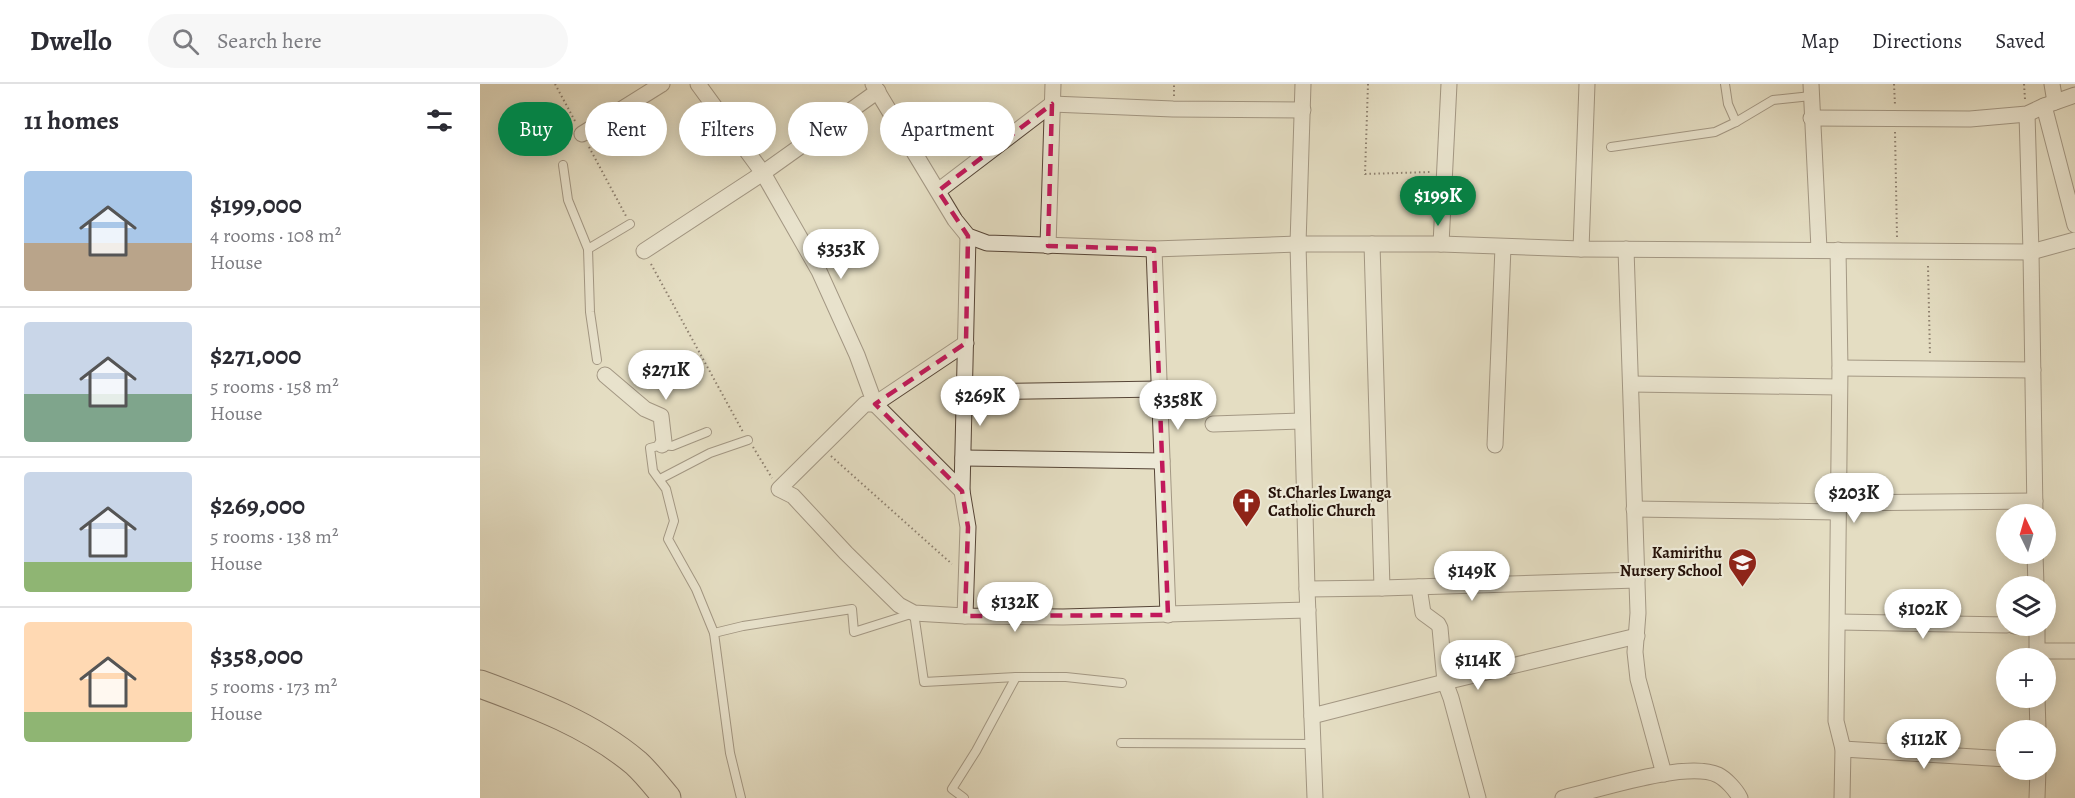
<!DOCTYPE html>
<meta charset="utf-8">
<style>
body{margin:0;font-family:Alegreya,serif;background:#f7f7f7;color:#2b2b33;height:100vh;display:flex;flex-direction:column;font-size:22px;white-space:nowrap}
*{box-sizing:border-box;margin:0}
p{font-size:20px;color:#7c7c81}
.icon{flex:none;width:33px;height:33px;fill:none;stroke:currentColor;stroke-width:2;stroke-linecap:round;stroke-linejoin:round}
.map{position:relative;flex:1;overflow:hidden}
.details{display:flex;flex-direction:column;background:#fff;width:480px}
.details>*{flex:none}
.top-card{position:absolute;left:18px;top:18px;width:570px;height:54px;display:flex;gap:12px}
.needle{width:39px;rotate:355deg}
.buttons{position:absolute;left:1516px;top:420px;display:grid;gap:12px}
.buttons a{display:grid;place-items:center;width:60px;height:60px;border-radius:50%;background:#fff;box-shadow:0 3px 15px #0003;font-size:30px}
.price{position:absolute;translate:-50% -51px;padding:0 14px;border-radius:21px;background:#fff;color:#222;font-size:20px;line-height:39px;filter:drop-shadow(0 2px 3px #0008)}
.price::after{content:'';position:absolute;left:50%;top:36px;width:18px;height:14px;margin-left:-9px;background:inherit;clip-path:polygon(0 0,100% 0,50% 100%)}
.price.current{background:#0b8043;color:#fff}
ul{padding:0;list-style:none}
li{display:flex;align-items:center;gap:18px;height:150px;padding:0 24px}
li+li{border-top:2px solid #e1e1e2}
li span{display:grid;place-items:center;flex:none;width:168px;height:120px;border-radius:6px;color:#555}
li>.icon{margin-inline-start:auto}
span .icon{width:72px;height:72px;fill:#fffc;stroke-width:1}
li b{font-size:26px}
h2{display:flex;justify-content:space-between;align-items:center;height:72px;padding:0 24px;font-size:26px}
.tag{padding:0 21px;border-radius:27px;background:#fff;box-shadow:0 3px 15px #0003;font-size:21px;line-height:54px}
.tag.current{background:#0b8043;color:#fff}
header{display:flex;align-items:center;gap:36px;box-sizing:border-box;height:84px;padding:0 30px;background:#fff;border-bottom:2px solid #e1e1e2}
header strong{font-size:28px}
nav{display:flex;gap:33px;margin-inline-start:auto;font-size:21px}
.search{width:420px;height:54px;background:#f7f7f7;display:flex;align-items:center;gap:15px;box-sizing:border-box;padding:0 21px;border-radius:33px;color:#7c7c81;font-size:22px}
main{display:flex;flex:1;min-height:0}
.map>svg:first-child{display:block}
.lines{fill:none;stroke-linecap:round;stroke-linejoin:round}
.lane-casing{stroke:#564537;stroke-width:10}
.street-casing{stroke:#564537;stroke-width:17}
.highway-casing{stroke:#261209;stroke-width:29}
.path{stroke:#261209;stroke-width:2;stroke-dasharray:1.5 3;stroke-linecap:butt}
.lane{stroke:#ede9d7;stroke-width:8}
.street{stroke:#ede9d7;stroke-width:15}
.highway{stroke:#e4ddc2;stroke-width:27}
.marked{fill:none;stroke:#c2185b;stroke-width:4.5;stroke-dasharray:12 8;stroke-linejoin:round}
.labels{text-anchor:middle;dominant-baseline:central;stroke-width:4.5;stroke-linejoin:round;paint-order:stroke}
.poi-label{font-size:16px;font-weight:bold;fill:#261209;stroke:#ede9d7;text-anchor:start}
</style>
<header>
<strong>Dwello</strong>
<div class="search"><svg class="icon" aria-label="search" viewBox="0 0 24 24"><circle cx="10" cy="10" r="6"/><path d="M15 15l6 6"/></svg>Search here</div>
<nav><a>Map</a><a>Directions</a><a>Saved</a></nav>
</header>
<main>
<section class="details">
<h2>11 homes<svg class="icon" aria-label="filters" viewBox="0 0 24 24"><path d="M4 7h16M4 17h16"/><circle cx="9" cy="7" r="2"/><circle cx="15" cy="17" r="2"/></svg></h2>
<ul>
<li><span style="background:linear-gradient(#a9c7e8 60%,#b9a48a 0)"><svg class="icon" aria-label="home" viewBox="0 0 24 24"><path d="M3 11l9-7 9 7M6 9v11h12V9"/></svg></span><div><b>$199,000</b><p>4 rooms · 108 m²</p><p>House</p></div></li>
<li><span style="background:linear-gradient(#c9d6e8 60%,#7fa58c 0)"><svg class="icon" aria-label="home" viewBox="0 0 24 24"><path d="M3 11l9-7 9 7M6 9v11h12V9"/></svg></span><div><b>$271,000</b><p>5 rooms · 158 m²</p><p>House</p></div></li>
<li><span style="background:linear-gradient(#c9d6e8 75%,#8fb573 0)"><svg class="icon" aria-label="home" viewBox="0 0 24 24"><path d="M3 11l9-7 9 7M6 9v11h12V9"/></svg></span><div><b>$269,000</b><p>5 rooms · 138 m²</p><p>House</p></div></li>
<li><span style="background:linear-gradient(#ffd9b3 75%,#8fb573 0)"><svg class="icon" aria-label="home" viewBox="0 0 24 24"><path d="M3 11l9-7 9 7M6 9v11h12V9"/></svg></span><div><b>$358,000</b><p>5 rooms · 173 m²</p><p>House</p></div></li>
</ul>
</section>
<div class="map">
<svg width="1595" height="714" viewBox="0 0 1595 714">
<rect width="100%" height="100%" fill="#e4ddc2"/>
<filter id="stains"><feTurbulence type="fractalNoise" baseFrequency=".00333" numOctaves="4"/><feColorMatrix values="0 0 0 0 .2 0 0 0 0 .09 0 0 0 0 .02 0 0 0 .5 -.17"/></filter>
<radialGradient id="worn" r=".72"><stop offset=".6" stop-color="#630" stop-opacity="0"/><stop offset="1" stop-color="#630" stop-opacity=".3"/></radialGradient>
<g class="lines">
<defs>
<g id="lane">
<polyline points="1245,0 1248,20 1256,38"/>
<polyline points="1131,63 1235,48 1256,38 1293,16 1331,12"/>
<polyline points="83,81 88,116 108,165"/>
<polyline points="117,276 110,228 108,165 150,140"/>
<polyline points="227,348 192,362 182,361 170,364 173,387 186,405 194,437 188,455 216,505 234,549"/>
<polyline points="180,395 230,369 268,356"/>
<polyline points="641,659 833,660"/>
<polyline points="261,714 250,669 234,549 263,542 372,525 374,548 434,529 444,598 536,593"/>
<polyline points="484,714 472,705 496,667 536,593 586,593 642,599"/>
</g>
<g id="street">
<polyline points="218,0 283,89 339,187 377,271 395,320 482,407"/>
<polyline points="393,0 475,136 488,152 507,159 674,165 818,160 961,160 1101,165 1551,168 1595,156"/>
<polyline points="823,0 818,160 827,505 835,714"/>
<polyline points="1331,0 1339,165"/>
<polyline points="1572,0 1575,18"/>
<polyline points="1564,22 1595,141"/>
<polyline points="1547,30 1551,168 1555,430"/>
<polyline points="1331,34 1490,35 1547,30 1564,22 1595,11"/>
<polyline points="102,50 182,0"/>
<polyline points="458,107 572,20 693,25 823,26"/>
<polyline points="892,160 902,504"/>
<polyline points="961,160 969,0"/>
<polyline points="568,162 573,0"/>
<polyline points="674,165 688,531"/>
<polyline points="1101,165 1107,0"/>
<polyline points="1146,165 1158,529 1155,568 1158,595 1184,690"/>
<polyline points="1358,166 1360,284 1356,637 1363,665 1362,714"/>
<polyline points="164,167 283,89 398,7"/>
<polyline points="486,259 395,320 385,320 299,405 313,412 366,469 419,521 434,529 485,532 583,533 828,526"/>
<polyline points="1360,284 1553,286"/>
<polyline points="125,291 165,325 181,332 184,358 182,361"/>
<polyline points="1151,300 1359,303"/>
<polyline points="485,308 680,305"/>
<polyline points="733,340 822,337"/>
<polyline points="1015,361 1023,163"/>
<polyline points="483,374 682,377"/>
<polyline points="1358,419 1555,417"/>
<polyline points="1154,425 1358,428"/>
<polyline points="1555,470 1556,502"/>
<polyline points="939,503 943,529 958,540 960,544 965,598 971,614 998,714"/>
<polyline points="827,505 902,504 1157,496"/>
<polyline points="485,532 488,443 482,407 488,152"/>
<polyline points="1359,538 1527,541"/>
<polyline points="1534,542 1557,542"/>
<polyline points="1557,542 1557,574"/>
<polyline points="1557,567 1595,567"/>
<polyline points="1557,614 1558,646"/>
<polyline points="832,632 965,598 1157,552"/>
<polyline points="1363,665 1527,675"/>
<path d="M1083,714C1118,706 1207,676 1238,691C1246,695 1256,706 1260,714"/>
<polyline points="1557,714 1558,686"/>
</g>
<path id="highway" d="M0,600C55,620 111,641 156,679C167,689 177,702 187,714"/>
</defs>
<use href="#lane" class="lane-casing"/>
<use href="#street" class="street-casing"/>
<use href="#highway" class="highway-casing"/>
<g class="path">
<polyline points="75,0 95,37"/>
<polyline points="888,0 885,90 951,88"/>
<polyline points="1414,0 1415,21"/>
<polyline points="1544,0 1545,15"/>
<polyline points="694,12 694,0"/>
<polyline points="1415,48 1417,153"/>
<polyline points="109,63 146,132"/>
<polyline points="171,180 263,348"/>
<polyline points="1448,182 1450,272"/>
<polyline points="273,363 292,394"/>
<polyline points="351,372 472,480"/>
</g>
<use href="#lane" class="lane"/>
<use href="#street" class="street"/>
<use href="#highway" class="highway"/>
</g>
<path d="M0 0H1595V714H0ZM572,20L568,162L674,165L688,531L485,532L488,443L482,407L395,320L486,259L488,152L458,107Z" fill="#e4ddc2" fill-opacity=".55" fill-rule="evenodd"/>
<path class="marked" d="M572,20L568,162L674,165L688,531L485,532L488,443L482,407L395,320L486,259L488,152L458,107Z"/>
<defs>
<symbol id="church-pin" viewBox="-11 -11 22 30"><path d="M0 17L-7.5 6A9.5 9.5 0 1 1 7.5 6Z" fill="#8f2418" stroke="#ede9d7"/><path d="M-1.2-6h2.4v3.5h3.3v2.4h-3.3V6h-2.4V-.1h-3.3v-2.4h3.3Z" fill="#fff"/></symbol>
<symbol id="school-pin" viewBox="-11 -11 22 30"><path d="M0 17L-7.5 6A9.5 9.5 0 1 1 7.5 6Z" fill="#8f2418" stroke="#ede9d7"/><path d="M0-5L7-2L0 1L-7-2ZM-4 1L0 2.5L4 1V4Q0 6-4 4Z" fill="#fff"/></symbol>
</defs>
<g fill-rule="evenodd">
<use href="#church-pin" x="750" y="402" width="33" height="45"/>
<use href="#school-pin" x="1246" y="462" width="33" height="45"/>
</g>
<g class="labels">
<g class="poi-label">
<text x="788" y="409">St.Charles Lwanga<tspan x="788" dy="18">Catholic Church</tspan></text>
<text x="1242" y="469" text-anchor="end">Kamirithu<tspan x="1242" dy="18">Nursery School</tspan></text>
</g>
</g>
<rect width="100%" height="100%" filter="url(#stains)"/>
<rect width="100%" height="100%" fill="url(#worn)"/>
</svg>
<div class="buttons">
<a><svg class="needle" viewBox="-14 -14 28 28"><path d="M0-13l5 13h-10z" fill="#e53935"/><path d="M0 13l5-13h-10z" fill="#7c7c81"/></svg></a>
<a><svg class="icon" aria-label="layers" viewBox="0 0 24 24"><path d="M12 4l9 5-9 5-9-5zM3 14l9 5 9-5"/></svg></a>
<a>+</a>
<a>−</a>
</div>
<b class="price current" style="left:958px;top:143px">$199K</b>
<b class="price" style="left:361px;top:196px">$353K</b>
<b class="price" style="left:186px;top:317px">$271K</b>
<b class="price" style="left:500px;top:343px">$269K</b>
<b class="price" style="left:698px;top:347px">$358K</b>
<b class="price" style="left:1374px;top:440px">$203K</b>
<b class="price" style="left:992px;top:518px">$149K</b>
<b class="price" style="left:535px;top:549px">$132K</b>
<b class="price" style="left:1443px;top:556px">$102K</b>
<b class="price" style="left:998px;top:607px">$114K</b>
<b class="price" style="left:1444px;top:686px">$112K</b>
<div class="top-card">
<a class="tag current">Buy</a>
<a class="tag">Rent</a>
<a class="tag">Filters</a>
<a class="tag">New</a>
<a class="tag">Apartment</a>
</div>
</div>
</main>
